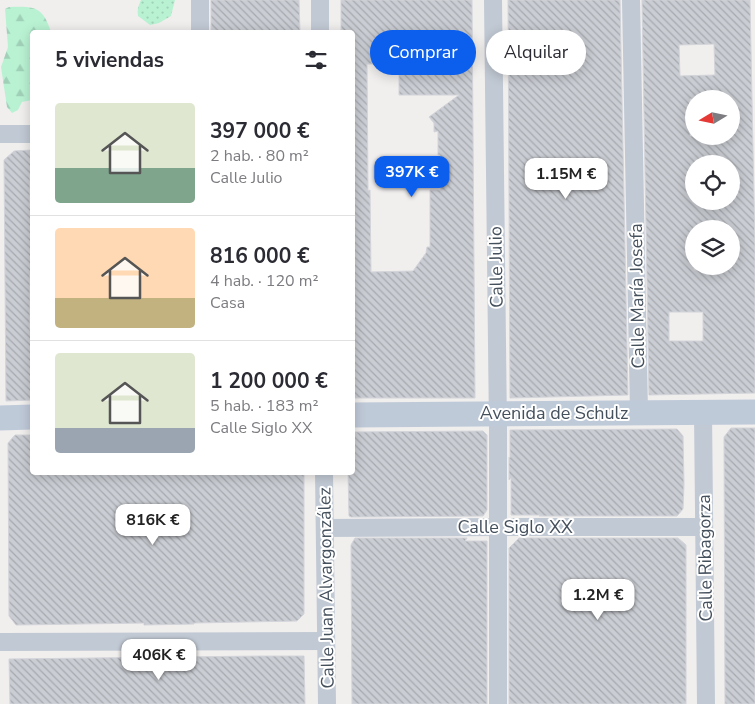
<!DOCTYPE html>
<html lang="es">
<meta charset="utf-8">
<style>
body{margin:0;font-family:"Nunito Sans",sans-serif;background:#f2f2f3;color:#2b2b33;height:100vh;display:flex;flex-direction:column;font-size:19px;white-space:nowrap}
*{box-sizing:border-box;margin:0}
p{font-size:16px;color:#7c7c81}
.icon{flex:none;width:28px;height:28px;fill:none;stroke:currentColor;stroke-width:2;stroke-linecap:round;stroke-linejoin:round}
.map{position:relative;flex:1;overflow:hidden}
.sheet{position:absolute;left:30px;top:30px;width:325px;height:445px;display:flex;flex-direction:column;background:#fff;border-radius:5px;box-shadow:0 2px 12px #0003}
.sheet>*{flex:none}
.banner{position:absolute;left:370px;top:30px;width:310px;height:45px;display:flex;gap:10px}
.needle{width:32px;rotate:260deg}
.tools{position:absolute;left:685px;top:90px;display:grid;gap:10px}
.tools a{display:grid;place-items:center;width:55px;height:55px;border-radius:50%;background:#fff;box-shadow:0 2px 12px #0003;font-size:25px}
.price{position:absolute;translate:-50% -42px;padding:0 11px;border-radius:10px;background:#fff;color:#222;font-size:16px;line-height:32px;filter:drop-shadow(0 1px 2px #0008)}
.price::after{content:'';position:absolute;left:50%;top:30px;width:15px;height:11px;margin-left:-8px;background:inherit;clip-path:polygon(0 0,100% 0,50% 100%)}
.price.active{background:#0c5eed;color:#fff}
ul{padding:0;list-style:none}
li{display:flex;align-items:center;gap:15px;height:125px;padding:0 25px}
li+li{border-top:1px solid #e1e1e2}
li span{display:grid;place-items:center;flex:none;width:140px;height:100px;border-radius:5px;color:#555}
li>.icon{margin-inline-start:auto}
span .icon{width:60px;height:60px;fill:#fffc;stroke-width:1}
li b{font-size:21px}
h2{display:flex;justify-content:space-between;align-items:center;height:60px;padding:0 25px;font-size:21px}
.chip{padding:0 18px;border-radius:22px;background:#fff;box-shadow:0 2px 12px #0003;font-size:18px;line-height:45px}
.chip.active{background:#0c5eed;color:#fff}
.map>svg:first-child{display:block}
.green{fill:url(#green-dots)}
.forest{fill:url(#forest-firs)}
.building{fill:url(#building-back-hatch);stroke:#d2d4da;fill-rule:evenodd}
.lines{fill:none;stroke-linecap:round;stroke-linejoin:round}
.street{stroke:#c1c9d4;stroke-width:18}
.secondary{stroke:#bfcad9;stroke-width:25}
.labels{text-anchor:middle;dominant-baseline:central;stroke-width:4;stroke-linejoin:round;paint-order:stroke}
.street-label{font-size:18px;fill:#45505d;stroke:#fff}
</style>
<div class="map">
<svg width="755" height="704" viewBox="0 0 755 704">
<defs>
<pattern id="green-dots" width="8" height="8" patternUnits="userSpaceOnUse" patternTransform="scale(1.25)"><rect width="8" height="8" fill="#b9f2d3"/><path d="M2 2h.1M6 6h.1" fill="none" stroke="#a0d1b8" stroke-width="1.8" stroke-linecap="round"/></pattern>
<pattern id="forest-firs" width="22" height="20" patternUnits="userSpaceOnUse" patternTransform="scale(1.25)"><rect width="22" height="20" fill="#b9f2d3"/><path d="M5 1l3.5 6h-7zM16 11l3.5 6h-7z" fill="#a0d1b8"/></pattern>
<pattern id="building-back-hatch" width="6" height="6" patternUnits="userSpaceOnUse" patternTransform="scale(1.25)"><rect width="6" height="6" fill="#cacdd3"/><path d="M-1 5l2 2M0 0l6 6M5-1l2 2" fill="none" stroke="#a6a9ae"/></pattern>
</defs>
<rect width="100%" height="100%" fill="#f1eeee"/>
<path class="green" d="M141,0H175L171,16L159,23L150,25L138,16C137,10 138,6 141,0Z"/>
<path class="forest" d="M9,7C34,6 43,6 51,32H32V100L22,102L18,110L12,113L7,107L1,67L8,47L5,9Z"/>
<g class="building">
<polygon points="211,0 299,0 300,32 211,32"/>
<path d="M341,0H472L475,398H352V32H341ZM367,64H399V95H459L429,117L434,123V132L438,131V155H440L441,190H430V247H427L426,253L413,271L371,272L370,190L368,191Z"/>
<polygon points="508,0 620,0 628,395 510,398"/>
<path d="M642,0H750L755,246V393L649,395ZM714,44L715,75L680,76L679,45ZM690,99H731V136H690ZM691,164H731V201H692ZM694,229H731V266H728V269L694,270ZM669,312H703V341H669Z"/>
<polygon points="32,150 32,175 30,175 30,206 32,206 32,275 30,275 30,330 32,330 32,400 6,401 4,160 14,151"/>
<polygon points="731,428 755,428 755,704 725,704 724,437"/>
<polygon points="677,429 683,436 684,484 683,509 677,516 539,516 540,515 511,515 511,478 509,480 509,457 510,458 510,430"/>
<polygon points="483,431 487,435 487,510 483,516 351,517 349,516 348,472 352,472 352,432"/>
<polygon points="15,435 32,435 32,472 304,472 304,614 297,621 194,623 194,624 144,625 144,623 16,625 9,616 8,443"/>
<polygon points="355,538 467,538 465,541 487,541 487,704 352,704 351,545"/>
<polygon points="519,538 678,538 686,545 686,704 509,704 509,548"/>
<polygon points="263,656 304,656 305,704 10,704 9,659"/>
</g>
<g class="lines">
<g class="street">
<polyline points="320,0 320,32"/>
<polyline points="493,0 498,429 498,704"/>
<polyline points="631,0 639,413"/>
<polyline points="200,32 200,0"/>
<polyline points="0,134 32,134"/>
<polyline points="703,412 706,704"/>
<polyline points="324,472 327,704"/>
<polyline points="325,528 497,527 704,527"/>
<polyline points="0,642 326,641"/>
</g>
<g class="secondary">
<polyline points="352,415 755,412"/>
<polyline points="0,418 32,417"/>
</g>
</g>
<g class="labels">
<g class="street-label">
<text transform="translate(496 267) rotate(-91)">Calle Julio</text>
<text transform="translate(637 296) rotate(-91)">Calle María Josefa</text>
<text x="554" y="413">Avenida de Schulz</text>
<text x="515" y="527">Calle Siglo XX</text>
<text transform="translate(705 558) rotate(-91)">Calle Ribagorza</text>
<text transform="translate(326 588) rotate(-91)">Calle Juan Alvargonzález</text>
</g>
</g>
</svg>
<div class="tools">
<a><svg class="needle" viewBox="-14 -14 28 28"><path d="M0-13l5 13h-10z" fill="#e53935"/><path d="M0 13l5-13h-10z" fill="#7c7c81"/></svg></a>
<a><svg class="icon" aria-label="locate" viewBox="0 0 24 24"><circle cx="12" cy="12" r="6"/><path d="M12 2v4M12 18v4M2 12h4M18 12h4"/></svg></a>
<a><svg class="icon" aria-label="layers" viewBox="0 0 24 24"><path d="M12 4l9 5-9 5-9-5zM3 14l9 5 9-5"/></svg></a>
</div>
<b class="price active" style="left:412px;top:198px">397K €</b>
<b class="price" style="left:566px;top:200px">1.15M €</b>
<b class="price" style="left:153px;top:546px">816K €</b>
<b class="price" style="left:598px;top:621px">1.2M €</b>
<b class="price" style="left:159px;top:681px">406K €</b>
<div class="banner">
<a class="chip active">Comprar</a>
<a class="chip">Alquilar</a>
</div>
<section class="sheet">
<h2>5 viviendas<svg class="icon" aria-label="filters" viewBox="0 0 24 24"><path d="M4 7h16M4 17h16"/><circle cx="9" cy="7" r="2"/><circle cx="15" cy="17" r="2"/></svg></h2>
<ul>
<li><span style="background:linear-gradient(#dfe7d0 65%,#7fa58c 0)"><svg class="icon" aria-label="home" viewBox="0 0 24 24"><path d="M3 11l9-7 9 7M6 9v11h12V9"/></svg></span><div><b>397 000 €</b><p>2 hab. · 80 m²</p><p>Calle Julio</p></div></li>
<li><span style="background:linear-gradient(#ffd9b3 70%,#c2b280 0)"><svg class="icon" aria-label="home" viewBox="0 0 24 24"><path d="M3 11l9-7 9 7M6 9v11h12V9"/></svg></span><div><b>816 000 €</b><p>4 hab. · 120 m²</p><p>Casa</p></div></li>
<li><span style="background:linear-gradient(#dfe7d0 75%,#9aa5b1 0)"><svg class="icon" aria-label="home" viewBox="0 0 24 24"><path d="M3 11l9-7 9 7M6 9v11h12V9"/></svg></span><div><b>1 200 000 €</b><p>5 hab. · 183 m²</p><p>Calle Siglo XX</p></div></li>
</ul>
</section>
</div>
